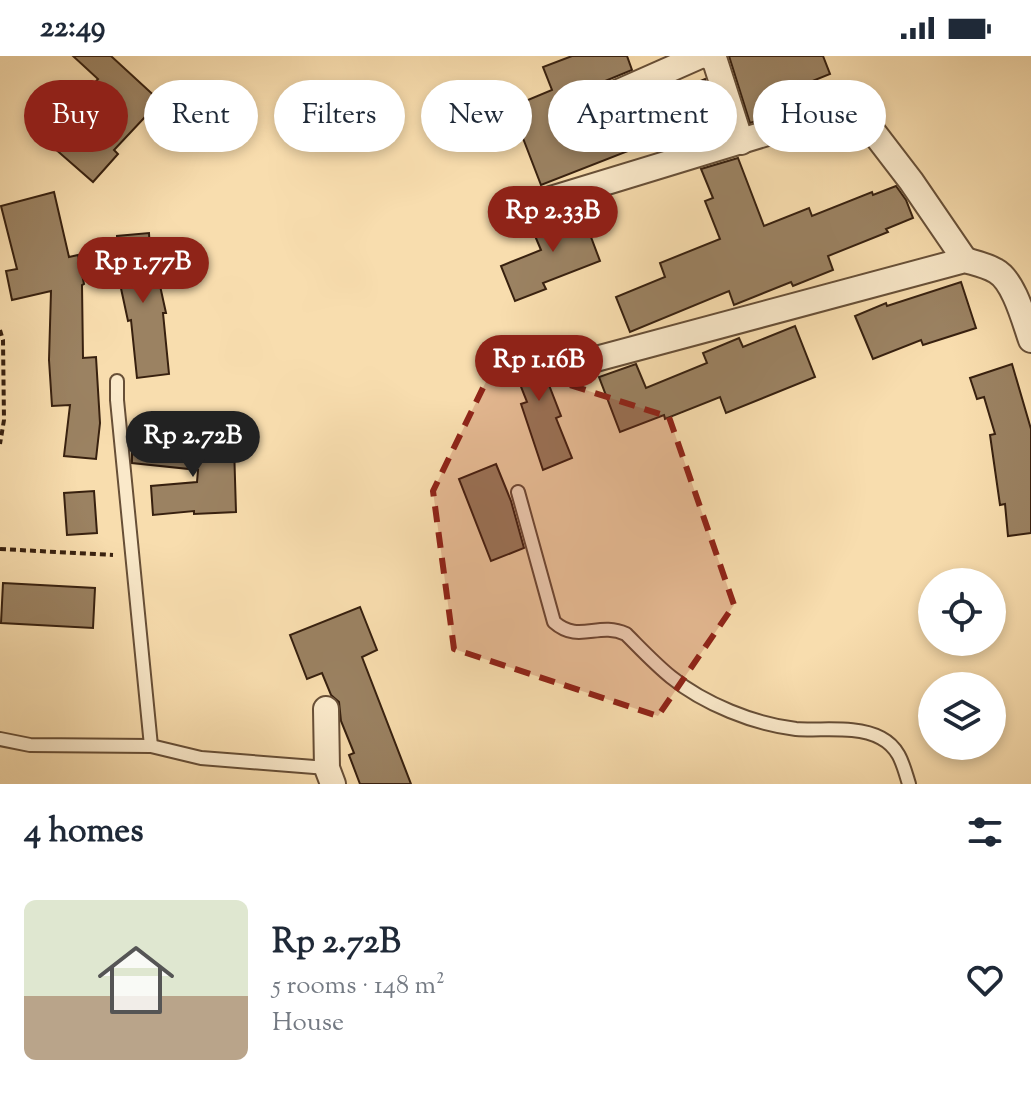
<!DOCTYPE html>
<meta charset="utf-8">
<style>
body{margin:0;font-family:"Sorts Mill Goudy",serif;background:#f6f6f7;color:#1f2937;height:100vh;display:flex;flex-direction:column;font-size:30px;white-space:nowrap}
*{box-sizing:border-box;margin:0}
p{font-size:26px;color:#747a83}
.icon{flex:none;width:44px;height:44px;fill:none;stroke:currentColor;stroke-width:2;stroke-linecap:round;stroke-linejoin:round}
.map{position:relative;height:728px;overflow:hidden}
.sheet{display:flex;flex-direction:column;background:#fff;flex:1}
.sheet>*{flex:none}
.top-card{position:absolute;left:24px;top:24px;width:984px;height:72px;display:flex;gap:16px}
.fabs{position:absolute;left:918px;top:512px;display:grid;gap:16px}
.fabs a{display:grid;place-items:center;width:88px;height:88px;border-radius:50%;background:#fff;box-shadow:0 4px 12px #0003;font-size:40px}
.price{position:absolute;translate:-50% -68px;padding:0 18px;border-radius:28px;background:#8f2418;color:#fff;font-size:26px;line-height:52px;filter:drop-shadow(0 2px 4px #0008)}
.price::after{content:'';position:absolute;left:50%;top:48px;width:24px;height:18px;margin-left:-12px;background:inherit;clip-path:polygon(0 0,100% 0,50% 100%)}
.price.selected{background:#222;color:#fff}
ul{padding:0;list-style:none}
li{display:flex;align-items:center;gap:24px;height:200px;padding:0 24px}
li span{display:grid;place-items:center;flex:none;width:224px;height:160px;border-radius:12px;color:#555}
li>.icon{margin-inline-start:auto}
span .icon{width:96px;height:96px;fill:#fffc;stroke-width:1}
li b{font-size:34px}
h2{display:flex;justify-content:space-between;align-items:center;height:96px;padding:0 24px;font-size:34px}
.tag{padding:0 28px;border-radius:36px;background:#fff;box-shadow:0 4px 12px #0003;font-size:28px;line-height:72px}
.tag.selected{background:#8f2418;color:#fff}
.status{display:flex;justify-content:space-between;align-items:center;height:56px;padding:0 40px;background:#fff;direction:ltr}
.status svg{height:22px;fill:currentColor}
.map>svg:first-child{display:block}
.building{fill:#9b8262;stroke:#37200f;stroke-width:2}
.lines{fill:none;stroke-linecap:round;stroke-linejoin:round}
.lane-casing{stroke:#674f37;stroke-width:16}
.street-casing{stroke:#674f37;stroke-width:28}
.path{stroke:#37200f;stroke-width:4;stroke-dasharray:6 4;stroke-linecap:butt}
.lane{stroke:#fae9ca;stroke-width:12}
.street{stroke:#fae9ca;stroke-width:24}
.marked{fill:#8f2418;fill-opacity:0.2;stroke:#8f2418;stroke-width:6;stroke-dasharray:16 10;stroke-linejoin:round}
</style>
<div class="status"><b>22:49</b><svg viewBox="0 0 49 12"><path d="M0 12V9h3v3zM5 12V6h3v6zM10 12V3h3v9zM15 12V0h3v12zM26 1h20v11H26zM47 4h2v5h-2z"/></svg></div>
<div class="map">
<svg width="1031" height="728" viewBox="0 0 1031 728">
<rect width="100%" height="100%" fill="#f8ddae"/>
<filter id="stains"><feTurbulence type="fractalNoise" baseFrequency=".0025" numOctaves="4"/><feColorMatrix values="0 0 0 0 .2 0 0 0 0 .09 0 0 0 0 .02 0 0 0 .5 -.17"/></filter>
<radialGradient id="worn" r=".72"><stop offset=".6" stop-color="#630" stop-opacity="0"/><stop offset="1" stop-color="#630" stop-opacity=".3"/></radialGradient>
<g class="building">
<polygon points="73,0 111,0 160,45 114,94 118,98 93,126 46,85 98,23"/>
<polygon points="572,0 627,0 632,14 554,46 550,54 556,68 570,70 643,42 654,39 656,43 705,23 722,75 707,80 702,66 541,129 511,51 552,34 543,11"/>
<polygon points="729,0 823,0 830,18 790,34 797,52 750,67"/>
<polygon points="738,102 764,170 809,152 812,160 872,136 873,139 896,130 906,144 913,162 886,173 888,176 828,200 833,214 793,230 791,226 734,249 729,235 630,276 616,241 665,221 660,207 720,183 705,145 713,142 701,113"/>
<polygon points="54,136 69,201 78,199 84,228 82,229 83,302 96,301 100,367 96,403 64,400 70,349 52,350 49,304 51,235 12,244 6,215 17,213 1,150"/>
<polygon points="584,152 595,179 591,181 600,205 543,227 546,233 515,245 501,210 541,194 530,168 553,159 555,164"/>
<polygon points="149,177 151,217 157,216 166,257 163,257 169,318 137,322 131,264 128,265 119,223 117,180"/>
<polygon points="961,226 976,272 923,289 921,284 873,303 855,260 886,247 887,250"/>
<polygon points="795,270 815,321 726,357 720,341 665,363 664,359 620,376 599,321 636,308 646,332 707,307 703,297 739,282 743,291"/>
<polygon points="535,281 553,327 549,329 561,360 556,362 572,402 543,414 521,348 527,346 506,293"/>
<polygon points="1012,308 1031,373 1031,477 1008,480 1005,448 1000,449 990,379 995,378 984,341 977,343 970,322"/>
<polygon points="185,388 185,393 234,390 236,456 194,458 194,455 153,459 151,430 197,426 198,414 132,407 132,396 147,395 147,391"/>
<polygon points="496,408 511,445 524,492 491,505 459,423"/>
<polygon points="94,435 97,477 67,479 64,437"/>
<polygon points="3,527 95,532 93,572 1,567"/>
<polygon points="360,551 377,594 362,601 411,728 360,728 349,699 354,697 341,665 339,646 331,639 322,617 307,623 290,579"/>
</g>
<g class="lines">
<defs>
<g id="lane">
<polyline points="117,325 117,344 151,690"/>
<path d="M518,436L554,566C579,588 598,565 626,578C641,593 655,608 671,621C704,648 754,668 796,673C822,675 857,669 881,682C900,692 903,709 909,728"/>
<polyline points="0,683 30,689 151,690 201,702 327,712"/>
</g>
<g id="street">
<polyline points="708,0 715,5 741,86"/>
<polyline points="565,56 614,38 700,0"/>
<path d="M551,143L843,54C853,55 858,57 865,65L911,125L965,204"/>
<path d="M566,311L965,204C975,207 986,209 996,215C1014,225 1024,264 1031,284"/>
<polyline points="326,653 327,712 333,728"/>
</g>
</defs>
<use href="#lane" class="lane-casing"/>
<use href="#street" class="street-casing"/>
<g class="path">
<polyline points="0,274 3,284 4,364 0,388"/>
<polyline points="0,493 113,499"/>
</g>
<use href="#lane" class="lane"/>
<use href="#street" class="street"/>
</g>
<path class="marked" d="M496,305L669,361L734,549L658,660L454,593L433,435Z"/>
<rect width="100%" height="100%" filter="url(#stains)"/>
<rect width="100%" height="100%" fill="url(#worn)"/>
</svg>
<div class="fabs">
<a><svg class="icon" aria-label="locate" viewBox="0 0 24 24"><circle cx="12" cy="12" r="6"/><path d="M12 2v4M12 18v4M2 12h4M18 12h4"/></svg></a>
<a><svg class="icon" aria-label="layers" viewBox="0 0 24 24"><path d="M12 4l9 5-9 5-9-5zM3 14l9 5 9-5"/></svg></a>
</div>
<b class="price" style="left:553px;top:198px">Rp 2.33B</b>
<b class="price" style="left:143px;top:249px">Rp 1.77B</b>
<b class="price" style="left:539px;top:347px">Rp 1.16B</b>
<b class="price selected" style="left:193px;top:423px">Rp 2.72B</b>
<div class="top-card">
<a class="tag selected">Buy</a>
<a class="tag">Rent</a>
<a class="tag">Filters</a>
<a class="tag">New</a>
<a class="tag">Apartment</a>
<a class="tag">House</a>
</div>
</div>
<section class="sheet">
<h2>4 homes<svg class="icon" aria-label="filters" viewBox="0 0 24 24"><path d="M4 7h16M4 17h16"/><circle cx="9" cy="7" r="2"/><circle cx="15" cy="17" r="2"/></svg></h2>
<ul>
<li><span style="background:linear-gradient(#dfe7d0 60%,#b9a48a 0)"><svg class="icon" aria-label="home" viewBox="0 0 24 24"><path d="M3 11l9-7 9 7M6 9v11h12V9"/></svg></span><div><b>Rp 2.72B</b><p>5 rooms · 148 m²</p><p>House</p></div><svg class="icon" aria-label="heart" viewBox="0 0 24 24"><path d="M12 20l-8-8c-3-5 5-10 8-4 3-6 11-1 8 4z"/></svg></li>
</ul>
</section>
